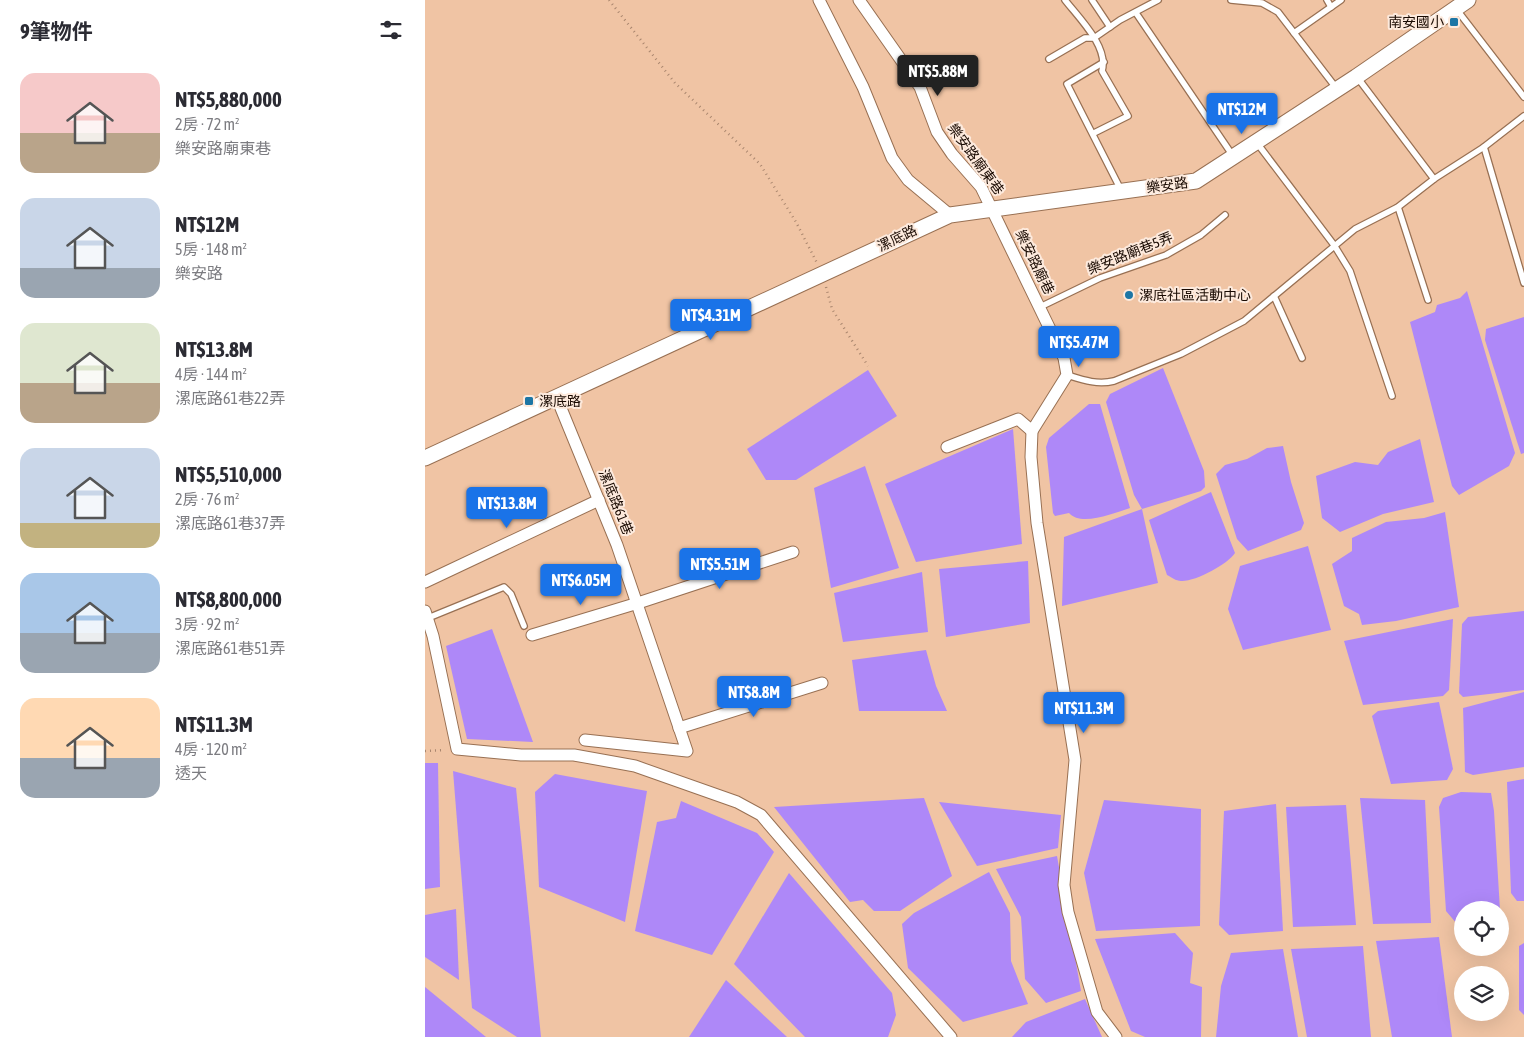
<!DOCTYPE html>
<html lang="zh-TW">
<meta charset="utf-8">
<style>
body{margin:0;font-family:"Asap Condensed","Noto Sans TC",sans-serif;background:#f7f7f7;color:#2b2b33;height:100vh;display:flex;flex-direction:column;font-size:19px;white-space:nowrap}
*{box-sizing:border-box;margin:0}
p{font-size:16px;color:#7c7c81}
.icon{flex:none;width:28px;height:28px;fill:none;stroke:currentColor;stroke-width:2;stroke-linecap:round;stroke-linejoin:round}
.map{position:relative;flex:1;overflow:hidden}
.details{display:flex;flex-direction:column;background:#fff;width:425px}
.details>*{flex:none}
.buttons{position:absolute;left:1029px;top:901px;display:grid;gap:10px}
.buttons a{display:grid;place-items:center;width:55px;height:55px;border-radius:50%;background:#fff;box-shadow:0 5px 20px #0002;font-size:25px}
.price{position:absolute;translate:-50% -42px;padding:0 11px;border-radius:5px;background:#1a73e8;color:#fff;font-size:16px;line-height:32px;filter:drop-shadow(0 1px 2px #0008)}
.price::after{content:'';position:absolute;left:50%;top:30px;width:15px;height:11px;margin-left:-8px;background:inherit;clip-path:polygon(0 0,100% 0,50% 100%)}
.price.current{background:#222;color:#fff}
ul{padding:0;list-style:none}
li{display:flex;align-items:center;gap:15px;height:125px;padding:0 20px}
li span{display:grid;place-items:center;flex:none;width:140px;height:100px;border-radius:15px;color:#555}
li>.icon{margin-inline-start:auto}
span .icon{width:60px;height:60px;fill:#fffc;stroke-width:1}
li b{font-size:21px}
h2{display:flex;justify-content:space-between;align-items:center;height:60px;padding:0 20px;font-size:21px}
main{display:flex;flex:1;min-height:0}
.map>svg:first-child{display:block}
.water{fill:#ae88f8}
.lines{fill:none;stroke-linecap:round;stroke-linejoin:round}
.lane-casing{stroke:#987053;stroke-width:8}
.street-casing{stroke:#987053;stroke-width:13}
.secondary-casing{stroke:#987053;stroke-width:17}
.path{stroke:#a9866e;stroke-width:2.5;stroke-dasharray:1 4;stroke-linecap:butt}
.lane{stroke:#fff;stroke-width:5.5}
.street{stroke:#fff;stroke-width:11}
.secondary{stroke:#fff;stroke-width:15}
.poi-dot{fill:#1d76a5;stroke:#fdeadd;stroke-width:2}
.labels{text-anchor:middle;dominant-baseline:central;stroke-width:4;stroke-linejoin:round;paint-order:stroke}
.poi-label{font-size:14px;fill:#190a02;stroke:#fdeadd;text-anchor:start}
.street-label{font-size:14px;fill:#190a02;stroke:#fdeadd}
</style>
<main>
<section class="details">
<h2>9筆物件<svg class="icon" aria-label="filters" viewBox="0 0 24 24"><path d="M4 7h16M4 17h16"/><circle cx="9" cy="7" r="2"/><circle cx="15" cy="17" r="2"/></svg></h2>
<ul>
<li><span style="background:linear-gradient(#f6c9c9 60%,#b9a48a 0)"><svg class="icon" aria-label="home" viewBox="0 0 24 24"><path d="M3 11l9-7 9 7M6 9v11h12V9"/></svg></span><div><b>NT$5,880,000</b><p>2房 · 72 m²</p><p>樂安路廟東巷</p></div></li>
<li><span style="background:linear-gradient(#c9d6e8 70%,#9aa5b1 0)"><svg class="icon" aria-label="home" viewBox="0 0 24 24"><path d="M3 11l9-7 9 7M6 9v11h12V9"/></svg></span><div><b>NT$12M</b><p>5房 · 148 m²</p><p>樂安路</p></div></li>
<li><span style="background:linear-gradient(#dfe7d0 60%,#b9a48a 0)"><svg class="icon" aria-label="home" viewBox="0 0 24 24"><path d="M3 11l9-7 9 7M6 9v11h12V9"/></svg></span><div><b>NT$13.8M</b><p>4房 · 144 m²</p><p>漯底路61巷22弄</p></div></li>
<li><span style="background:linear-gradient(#c9d6e8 75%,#c2b280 0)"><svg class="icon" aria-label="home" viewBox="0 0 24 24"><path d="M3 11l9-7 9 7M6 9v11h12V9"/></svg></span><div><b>NT$5,510,000</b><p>2房 · 76 m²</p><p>漯底路61巷37弄</p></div></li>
<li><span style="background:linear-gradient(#a9c7e8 60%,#9aa5b1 0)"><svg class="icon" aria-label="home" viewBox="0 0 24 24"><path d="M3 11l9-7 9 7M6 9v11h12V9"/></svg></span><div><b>NT$8,800,000</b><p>3房 · 92 m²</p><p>漯底路61巷51弄</p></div></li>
<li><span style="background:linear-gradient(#ffd9b3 60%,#9aa5b1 0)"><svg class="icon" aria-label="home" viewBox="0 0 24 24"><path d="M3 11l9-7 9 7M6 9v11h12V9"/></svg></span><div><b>NT$11.3M</b><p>4房 · 120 m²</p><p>透天</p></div></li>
</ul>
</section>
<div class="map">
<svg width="1099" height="1037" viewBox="0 0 1099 1037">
<rect width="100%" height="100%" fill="#f0c4a4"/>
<g class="water">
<polygon points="1042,291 1090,453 1084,466 1034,495 1027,486 985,322 1010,312 1012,305 1035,298"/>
<polygon points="1099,317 1099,453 1096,454 1060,340 1061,329"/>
<polygon points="738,368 779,471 780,487 776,491 717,509 733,583 637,606 639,537 717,509 709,495 681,402 685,394"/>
<polygon points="443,370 472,416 371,480 341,480 322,449"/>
<path d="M664,404H675L705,508C689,513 656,527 644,513L630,516L628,513L621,447L624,438Z"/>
<polygon points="588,429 597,544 491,562 460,484"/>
<polygon points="995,439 1009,502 958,514 915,532 897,518 891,476 930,462 953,465 963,452"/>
<polygon points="858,446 866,482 879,523 876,530 823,551 812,539 791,474 800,465 822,459 842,448"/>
<polygon points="440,466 474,568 406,588 389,488"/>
<path d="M786,492L810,553C803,564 770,582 756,581C751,581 746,577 742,575L724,520Z"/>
<polygon points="1020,512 1034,607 971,621 937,625 934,614 919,606 907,564 927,551 927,538 961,522 999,518"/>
<polygon points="883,546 906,630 818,650 803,609 815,566"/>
<polygon points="603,561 605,623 521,637 514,569"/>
<polygon points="497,572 503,632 418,642 409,593"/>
<polygon points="1099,611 1099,690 1038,697 1034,693 1037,624 1043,617"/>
<polygon points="1028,619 1024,690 1018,696 938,705 919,641"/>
<polygon points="67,629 108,742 42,739 21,646"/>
<polygon points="501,650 511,686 522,711 434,711 427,660"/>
<polygon points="1099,692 1099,767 1048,775 1040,772 1038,708"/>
<polygon points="1014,702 1028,769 1022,780 966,784 947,716 953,711"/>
<polygon points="0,763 13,763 15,887 0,889"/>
<polygon points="28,771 91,788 116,1037 92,1037 47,1008"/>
<polygon points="130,774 222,791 200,922 114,887 110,792"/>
<polygon points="1099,779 1099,901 1092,901 1086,893 1082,782"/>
<polygon points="1036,792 1066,793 1069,811 1075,910 1038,910 1037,923 1032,924 1021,911 1014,807 1018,798"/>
<polygon points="499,798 527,876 475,911 449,911 438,900 425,902 349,807"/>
<polygon points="935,798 1000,800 1006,923 948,924"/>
<polygon points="679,800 776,809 775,926 671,931 659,873"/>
<polygon points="256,801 332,833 349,852 287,955 210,931 232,822 251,818"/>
<polygon points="514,802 636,815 633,848 552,866"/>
<polygon points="851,804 858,931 804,935 794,925 799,811"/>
<polygon points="921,805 931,925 868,927 861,807"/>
<polygon points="632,856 656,991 621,1003 600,979 596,917 571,869"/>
<polygon points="564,872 585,913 586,961 603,1004 538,1022 483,968 477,924 489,913"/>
<polygon points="364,873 467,993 471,1015 463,1037 380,1037 309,964"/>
<polygon points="31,909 34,980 0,957 0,915"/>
<polygon points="750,933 768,953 765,983 777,987 776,1037 720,1037 706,1031 670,939"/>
<polygon points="1014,937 1027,1037 967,1037 951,941"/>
<polygon points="1099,943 1099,1015 1094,1010 1094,946"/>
<polygon points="938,946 946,1037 882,1037 866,949"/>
<polygon points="858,949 873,1037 791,1037 796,986 806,953"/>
<polygon points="301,980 362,1037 264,1037"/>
<polygon points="0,987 61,1037 0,1037"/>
<polygon points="660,999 677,1037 587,1037 601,1022"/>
</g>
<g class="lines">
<defs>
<g id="lane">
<path d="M640,0C654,18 684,47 677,71L703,116L669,133"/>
<polyline points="667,0 685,27"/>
<polyline points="806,0 837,3 853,12 912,89"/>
<polyline points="902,0 906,7"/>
<polyline points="1032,10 1099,97"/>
<polyline points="711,13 808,156"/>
<polyline points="869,33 916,0"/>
<polyline points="624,59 660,38 669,38 695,20 733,0"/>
<polyline points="679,62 642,84 696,190"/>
<polyline points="932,77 1009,179"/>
<polyline points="832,143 909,245 925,271 967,396"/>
<polyline points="1059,147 1099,283"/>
<polyline points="973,207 1003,300"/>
<polyline points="849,296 877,358"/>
<polyline points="615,307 675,278 741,255 776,235 800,215"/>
<path d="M642,375C658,380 672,385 689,381L756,354L819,321L930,229L973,207L1009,179L1059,147L1099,116"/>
<polyline points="3,618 79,587 86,594 99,626"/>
</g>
<g id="street">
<polyline points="394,0 438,87 467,158 483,180 525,215"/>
<polyline points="434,0 495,87 512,132 527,154 556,187 639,358 642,375 607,431 593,419 522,447"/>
<polyline points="131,396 192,545 262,751 160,740"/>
<polyline points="607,431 606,457 612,523 650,760 639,885 643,912 672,1012 691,1037"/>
<polyline points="0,582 174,500"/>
<polyline points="0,611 8,636 32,749 96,755 149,755 210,766 312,802 336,815 526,1037"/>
<polyline points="107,635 213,603 368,552"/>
<polyline points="254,728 397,683"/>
</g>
<polyline id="secondary" points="0,458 525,215 771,181 931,77 1043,0"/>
</defs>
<use href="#lane" class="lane-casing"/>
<use href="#street" class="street-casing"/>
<use href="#secondary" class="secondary-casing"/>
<g class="path">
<polyline points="184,0 250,83 335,164 371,222 392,263"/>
<polyline points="401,287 407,309 443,366"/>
<polyline points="0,751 20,750"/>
</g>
<use href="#lane" class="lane"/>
<use href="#street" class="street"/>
<use href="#secondary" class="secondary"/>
</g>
<g class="poi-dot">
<rect x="1024" y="17" width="10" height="10" rx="2.5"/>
<circle cx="704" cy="295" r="5"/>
<rect x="99" y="396" width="10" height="10" rx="2.5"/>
</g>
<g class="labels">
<g class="poi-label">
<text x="1019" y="22" text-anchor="end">南安國小</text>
<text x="714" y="295">漯底社區活動中心</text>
<text x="114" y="401">漯底路</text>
</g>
<g class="street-label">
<text transform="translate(551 159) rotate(54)">樂安路廟東巷</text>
<text transform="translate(742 185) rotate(-8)">樂安路</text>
<text transform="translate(472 238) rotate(-26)">漯底路</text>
<text transform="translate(705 253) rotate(-22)">樂安路廟巷5弄</text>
<text transform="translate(610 262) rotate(64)">樂安路廟巷</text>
<text transform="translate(191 502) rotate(68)">漯底路61巷</text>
</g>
</g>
</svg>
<div class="buttons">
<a><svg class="icon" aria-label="locate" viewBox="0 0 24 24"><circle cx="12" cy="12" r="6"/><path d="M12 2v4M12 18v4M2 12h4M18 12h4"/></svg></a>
<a><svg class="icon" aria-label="layers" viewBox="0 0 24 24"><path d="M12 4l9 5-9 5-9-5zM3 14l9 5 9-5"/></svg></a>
</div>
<b class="price current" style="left:513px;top:97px">NT$5.88M</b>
<b class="price" style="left:817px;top:135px">NT$12M</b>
<b class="price" style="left:286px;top:341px">NT$4.31M</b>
<b class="price" style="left:654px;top:368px">NT$5.47M</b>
<b class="price" style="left:82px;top:529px">NT$13.8M</b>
<b class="price" style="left:295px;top:590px">NT$5.51M</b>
<b class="price" style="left:156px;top:606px">NT$6.05M</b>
<b class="price" style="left:329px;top:718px">NT$8.8M</b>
<b class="price" style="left:659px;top:734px">NT$11.3M</b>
</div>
</main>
